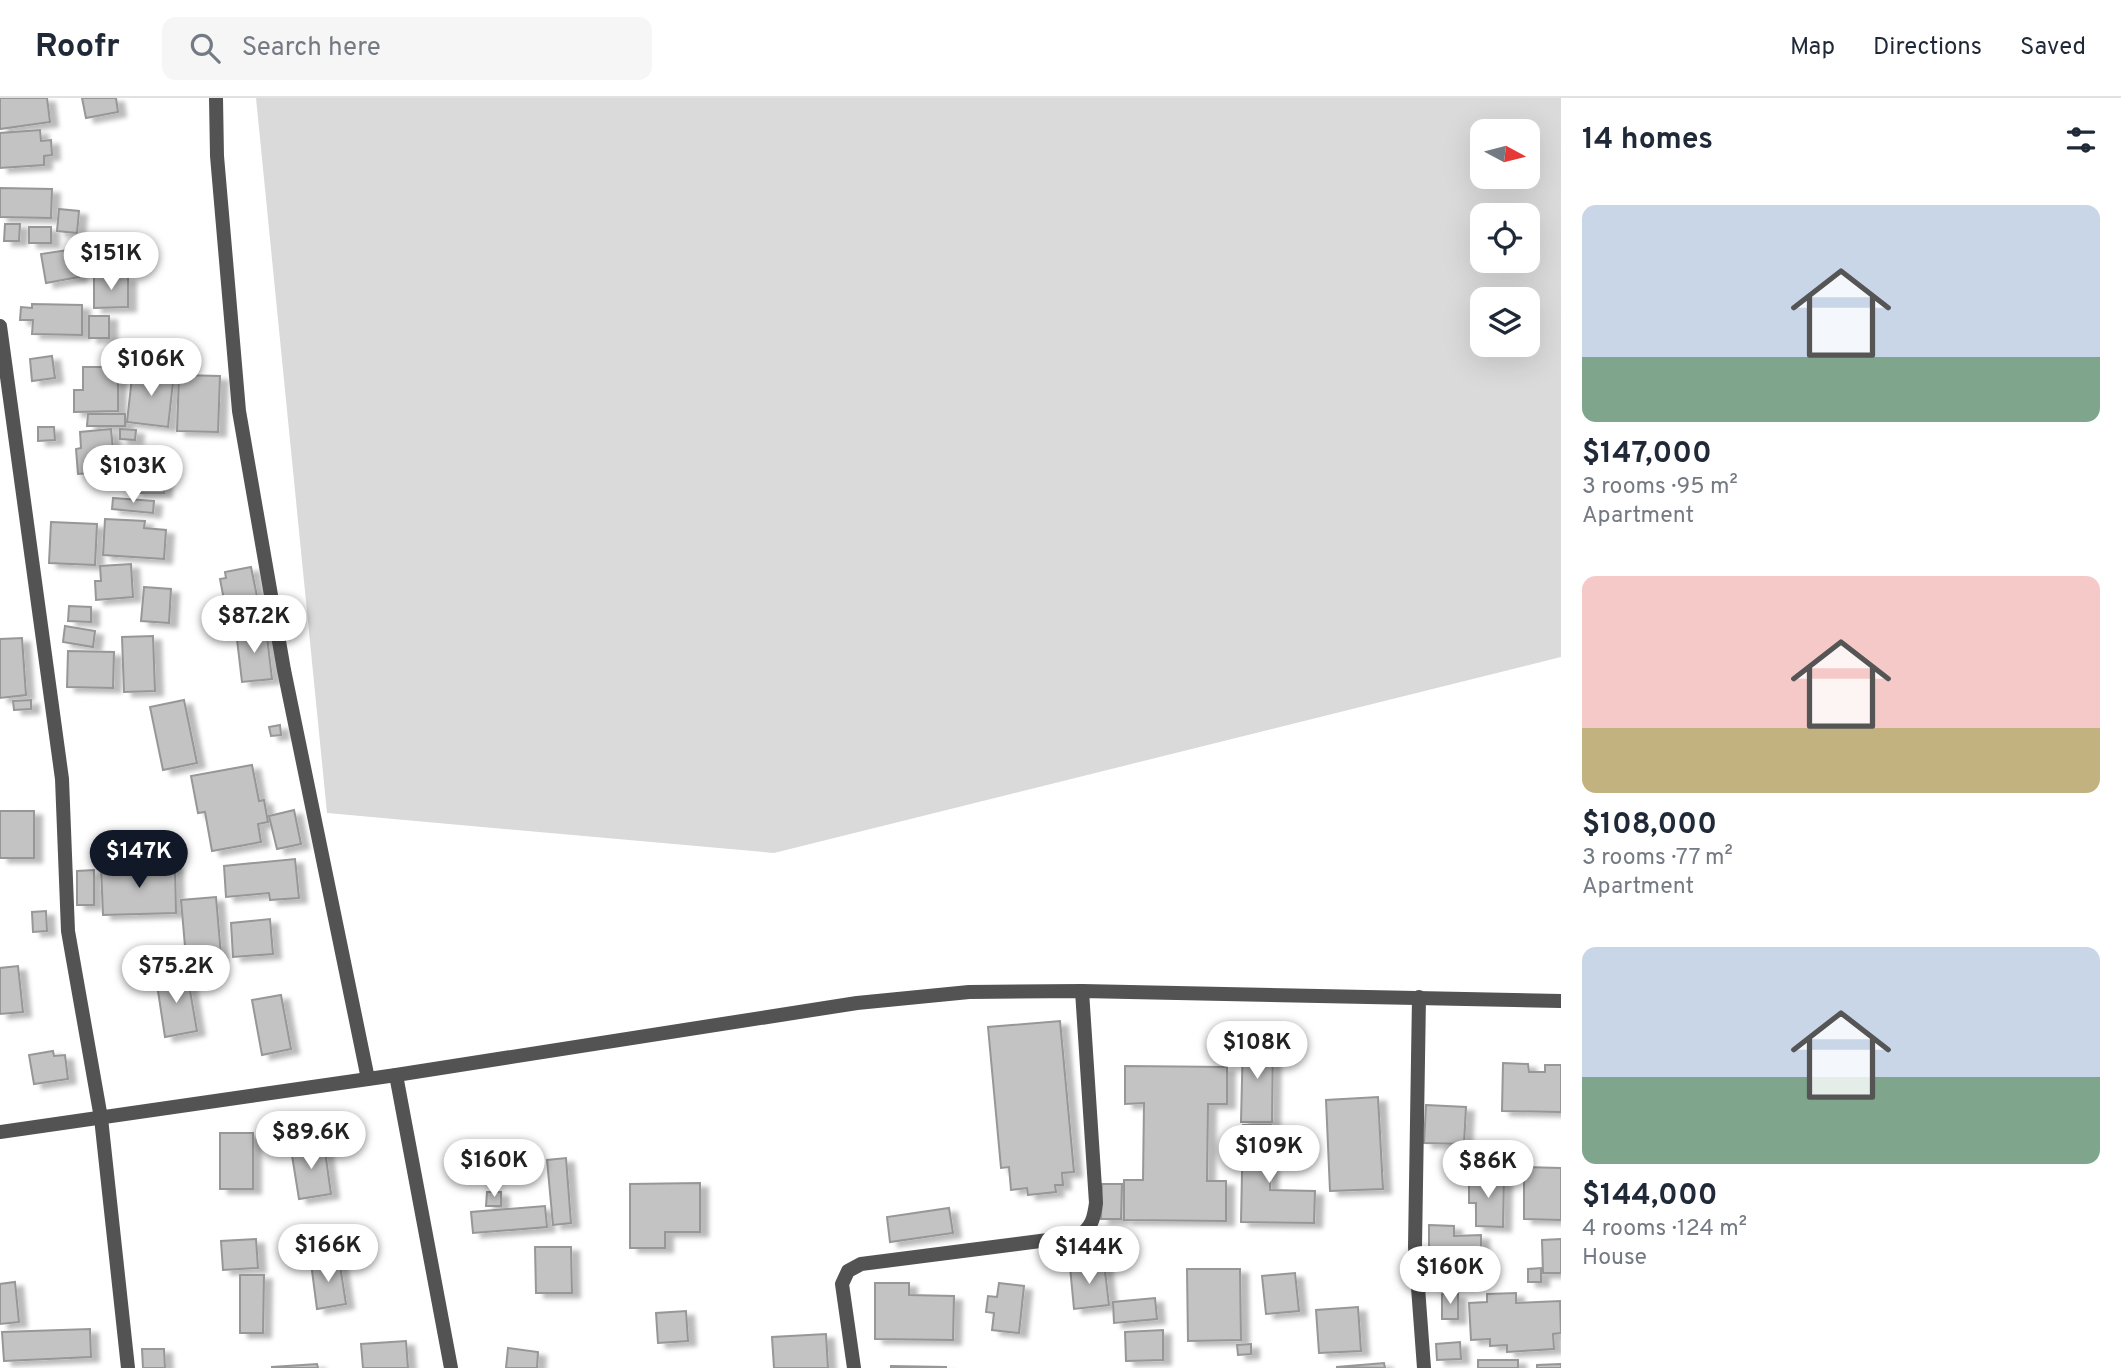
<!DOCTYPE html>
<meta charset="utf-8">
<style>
body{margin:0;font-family:Overpass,sans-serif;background:#f6f6f7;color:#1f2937;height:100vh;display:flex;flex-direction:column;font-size:26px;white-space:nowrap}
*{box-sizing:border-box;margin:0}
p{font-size:23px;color:#747a83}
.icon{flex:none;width:38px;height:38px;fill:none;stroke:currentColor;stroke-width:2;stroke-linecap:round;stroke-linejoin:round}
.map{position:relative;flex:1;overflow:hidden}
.panel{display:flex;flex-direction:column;background:#fff;width:560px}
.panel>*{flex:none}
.needle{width:46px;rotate:97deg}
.fabs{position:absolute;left:1470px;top:21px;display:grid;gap:14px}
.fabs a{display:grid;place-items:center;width:70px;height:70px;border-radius:14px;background:#fff;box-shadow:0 7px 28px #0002;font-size:35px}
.price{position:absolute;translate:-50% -60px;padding:0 16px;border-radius:24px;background:#fff;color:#222;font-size:23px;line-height:46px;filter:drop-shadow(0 2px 4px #0008)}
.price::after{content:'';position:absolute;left:50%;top:42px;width:21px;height:16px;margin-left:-10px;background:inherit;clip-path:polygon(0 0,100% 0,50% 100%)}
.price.current{background:#111827;color:#fff}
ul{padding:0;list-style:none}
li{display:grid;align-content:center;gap:14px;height:371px;padding:0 21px}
li span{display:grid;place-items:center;height:217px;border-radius:14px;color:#555}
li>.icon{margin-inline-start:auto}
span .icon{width:126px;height:126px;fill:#fffc;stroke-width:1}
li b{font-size:30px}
h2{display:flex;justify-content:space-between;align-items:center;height:84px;padding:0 21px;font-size:30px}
header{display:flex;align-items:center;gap:42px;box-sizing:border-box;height:98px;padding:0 35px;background:#fff;border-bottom:2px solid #e0e1e3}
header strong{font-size:33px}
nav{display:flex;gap:38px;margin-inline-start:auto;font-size:24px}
.search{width:490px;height:63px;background:#f6f6f7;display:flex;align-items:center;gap:18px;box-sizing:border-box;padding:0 24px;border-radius:14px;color:#747a83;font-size:26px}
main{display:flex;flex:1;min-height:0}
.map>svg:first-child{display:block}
.green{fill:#dadada;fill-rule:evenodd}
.building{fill:#c3c3c3;stroke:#979797;stroke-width:2;filter:url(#shadow)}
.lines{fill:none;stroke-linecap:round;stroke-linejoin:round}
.minor{stroke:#535353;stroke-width:14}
</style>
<header>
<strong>Roofr</strong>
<div class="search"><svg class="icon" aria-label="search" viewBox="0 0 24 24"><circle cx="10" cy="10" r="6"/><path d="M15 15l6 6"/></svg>Search here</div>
<nav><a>Map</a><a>Directions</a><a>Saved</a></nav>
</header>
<main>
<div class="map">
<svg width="1561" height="1270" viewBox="0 0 1561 1270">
<defs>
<filter id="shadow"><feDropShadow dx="8" dy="4.5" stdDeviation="2" flood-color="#0004"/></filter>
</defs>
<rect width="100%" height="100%" fill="#fff"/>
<path class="green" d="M256,0H1561V559L774,755L327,715ZM1482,33H1528V79H1482ZM1482,117H1528V163H1482ZM1482,201H1528V247H1482Z"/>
<g class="building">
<polygon points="0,0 47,0 50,24 0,31"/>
<polygon points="82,0 116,0 118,14 86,20"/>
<polygon points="40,32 41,43 51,42 52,57 44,58 44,67 0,70 0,35"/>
<polygon points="0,90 52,91 51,120 0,119"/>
<polygon points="59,111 79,113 77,135 57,133"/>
<polygon points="5,126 20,126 19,143 4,143"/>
<rect x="29" y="129" width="22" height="16"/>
<polygon points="75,151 79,179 46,185 41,156"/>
<polygon points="94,179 128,179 128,209 94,210"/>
<polygon points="32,206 82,207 82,237 32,236 33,222 20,222 21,209 32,210"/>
<rect x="89" y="218" width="20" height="22"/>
<polygon points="52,258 55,280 32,283 30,261"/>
<polygon points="83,269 118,269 118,313 74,314 74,292 83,292"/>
<polygon points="133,270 174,275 168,329 127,324"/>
<polygon points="179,277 220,278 218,334 177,333"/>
<polygon points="88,316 125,316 125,328 87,328"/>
<polygon points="38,329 54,329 55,342 38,343"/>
<polygon points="111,331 115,373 78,376 76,351 81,350 80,334"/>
<polygon points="120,331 136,332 135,342 120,341"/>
<polygon points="134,349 163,349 164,395 135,395"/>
<polygon points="113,400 154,403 153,415 112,411"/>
<polygon points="105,421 145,423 144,430 166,432 164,461 103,457"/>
<polygon points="51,424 97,426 95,467 49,465"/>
<polygon points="131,466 133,499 96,502 95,483 101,483 100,468"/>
<polygon points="251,469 262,523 236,528 235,522 228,523 220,481 226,480 225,474"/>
<polygon points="144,489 171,491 169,525 141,523"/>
<polygon points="69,508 91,509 91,524 68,523"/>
<polygon points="65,528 95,533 93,549 63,544"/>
<polygon points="266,530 272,581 242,584 236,533"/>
<polygon points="153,538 155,593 124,594 122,539"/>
<polygon points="22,540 26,597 0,600 0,541"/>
<polygon points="68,553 114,554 113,590 67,589"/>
<polygon points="31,602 31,611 14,612 13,603"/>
<polygon points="184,602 197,665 163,672 150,609"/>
<polygon points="280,627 281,637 271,638 269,629"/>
<polygon points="252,667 259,703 264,702 268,724 258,726 261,744 212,753 205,714 198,715 191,678"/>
<polygon points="294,712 301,746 277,751 269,718"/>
<rect x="0" y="713" width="34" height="47"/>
<polygon points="295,761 299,800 270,802 269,795 226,799 224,768"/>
<polygon points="175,766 176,815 103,817 101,769"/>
<polygon points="94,772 94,807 77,807 77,773"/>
<polygon points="216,799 221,857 186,860 181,802"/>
<polygon points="46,813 47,833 33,834 32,814"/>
<polygon points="270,821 273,856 233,859 231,825"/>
<polygon points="18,868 23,914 0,916 0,870"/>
<polygon points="187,875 197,933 165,939 156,880"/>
<polygon points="281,897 291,951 262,957 252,902"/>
<polygon points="1060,923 1074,1074 1062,1075 1063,1087 1055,1087 1056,1094 1028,1097 1027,1090 1011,1092 1009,1069 1001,1070 988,929"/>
<polygon points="1243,942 1273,942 1272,1024 1241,1024"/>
<polygon points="53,953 54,958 65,957 68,981 34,986 29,957"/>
<polygon points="1503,965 1528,966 1529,974 1545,974 1545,967 1561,967 1561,1014 1502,1013"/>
<polygon points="1125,968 1227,969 1227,1006 1208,1006 1207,1083 1226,1083 1226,1123 1124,1122 1124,1082 1143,1082 1144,1005 1125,1006"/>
<polygon points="1378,999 1383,1091 1330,1093 1326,1002"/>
<polygon points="1426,1007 1466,1009 1464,1046 1424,1045"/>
<polygon points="1243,1027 1271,1027 1270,1092 1315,1093 1314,1125 1241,1124"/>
<rect x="220" y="1035" width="33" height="56"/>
<polygon points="324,1046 331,1096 299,1101 291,1051"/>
<polygon points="566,1060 571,1125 553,1127 547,1062"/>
<polygon points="1524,1069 1561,1070 1561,1122 1524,1121"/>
<polygon points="1469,1078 1504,1079 1503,1129 1476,1128 1476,1105 1469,1105"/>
<polygon points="700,1085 700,1134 665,1134 665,1150 630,1150 630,1086"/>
<polygon points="1102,1086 1122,1086 1121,1121 1101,1121"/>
<polygon points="487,1094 501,1094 501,1108 486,1108"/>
<polygon points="545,1108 547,1129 473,1135 471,1114"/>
<polygon points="949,1110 953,1135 890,1144 887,1119"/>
<polygon points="1429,1127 1454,1128 1454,1138 1481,1137 1481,1169 1429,1169"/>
<polygon points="256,1141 258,1170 223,1172 221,1143"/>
<polygon points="1561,1141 1561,1175 1543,1175 1542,1142"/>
<polygon points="535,1149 571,1149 572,1195 536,1195"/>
<polygon points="339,1161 346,1206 317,1211 311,1165"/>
<polygon points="1104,1165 1109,1207 1074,1211 1070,1169"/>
<polygon points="1541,1170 1541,1184 1528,1184 1528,1171"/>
<polygon points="1187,1171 1240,1171 1241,1242 1188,1243"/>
<polygon points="1295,1175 1299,1213 1266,1216 1262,1178"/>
<polygon points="240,1177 264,1177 263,1235 240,1235"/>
<polygon points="15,1184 19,1224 0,1226 0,1186"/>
<polygon points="875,1185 909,1185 909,1197 954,1198 953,1242 875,1241"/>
<polygon points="999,1185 1024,1188 1019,1235 992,1232 994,1215 986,1214 988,1198 997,1199"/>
<polygon points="1516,1195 1516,1205 1560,1203 1561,1235 1553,1236 1554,1251 1507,1254 1507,1247 1490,1248 1490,1241 1471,1242 1469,1205 1487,1204 1487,1196"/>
<rect x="1442" y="1196" width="16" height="25"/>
<polygon points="1155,1200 1157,1221 1114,1225 1113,1204"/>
<polygon points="1358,1209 1361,1253 1319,1255 1316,1212"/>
<polygon points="686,1213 688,1243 658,1245 656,1215"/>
<polygon points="90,1231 91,1259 4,1263 2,1234"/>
<polygon points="1163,1232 1163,1262 1126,1263 1125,1234"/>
<polygon points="826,1236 828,1270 774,1270 772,1239"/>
<polygon points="406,1243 408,1270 363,1270 361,1246"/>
<polygon points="1460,1244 1461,1261 1437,1262 1436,1246"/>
<polygon points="1251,1246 1251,1256 1238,1257 1237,1247"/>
<polygon points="508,1250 538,1254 537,1270 506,1270"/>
<polygon points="142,1251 164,1251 165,1270 143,1270"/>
<rect x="1478" y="1262" width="40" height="8"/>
<polygon points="1384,1265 1385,1270 1336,1269"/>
<polygon points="317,1266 318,1270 272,1270 272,1269"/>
<polygon points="1561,1266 1561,1270 1537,1270 1537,1267"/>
<polygon points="891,1268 946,1269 946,1270 891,1270"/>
</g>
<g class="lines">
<g class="minor">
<polyline points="216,0 217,58 239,313 284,572 368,981"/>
<polyline points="0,228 62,681 68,833 101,1020 128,1270"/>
<polyline points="1419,899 1415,1149 1424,1270"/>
<polyline points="396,977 451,1270"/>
<polyline points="0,1034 396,977 857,905 969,894 1082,893 1561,903"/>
<path d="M854,1270L842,1186L848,1173L861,1166L1079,1138C1092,1129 1094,1120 1096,1105L1082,893"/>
</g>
</g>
</svg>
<div class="fabs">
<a><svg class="needle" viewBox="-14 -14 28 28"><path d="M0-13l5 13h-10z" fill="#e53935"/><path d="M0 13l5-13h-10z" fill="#747a83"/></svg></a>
<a><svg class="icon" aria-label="locate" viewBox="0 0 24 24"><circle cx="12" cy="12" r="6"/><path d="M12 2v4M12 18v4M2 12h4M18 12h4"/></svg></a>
<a><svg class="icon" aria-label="layers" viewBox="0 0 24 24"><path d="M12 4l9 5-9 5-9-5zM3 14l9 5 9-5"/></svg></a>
</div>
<b class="price" style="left:111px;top:194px">$151K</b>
<b class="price" style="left:151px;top:300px">$106K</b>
<b class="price" style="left:133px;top:407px">$103K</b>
<b class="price" style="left:254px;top:557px">$87.2K</b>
<b class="price current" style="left:139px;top:792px">$147K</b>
<b class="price" style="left:176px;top:907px">$75.2K</b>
<b class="price" style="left:1257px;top:983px">$108K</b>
<b class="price" style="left:311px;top:1073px">$89.6K</b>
<b class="price" style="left:1269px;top:1087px">$109K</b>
<b class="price" style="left:494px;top:1101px">$160K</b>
<b class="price" style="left:1488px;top:1102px">$86K</b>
<b class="price" style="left:328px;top:1186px">$166K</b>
<b class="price" style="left:1089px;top:1188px">$144K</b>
<b class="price" style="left:1450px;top:1208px">$160K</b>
</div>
<section class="panel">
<h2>14 homes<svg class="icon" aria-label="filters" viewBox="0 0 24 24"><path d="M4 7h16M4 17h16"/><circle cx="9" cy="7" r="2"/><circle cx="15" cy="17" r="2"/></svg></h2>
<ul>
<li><span style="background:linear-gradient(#c9d6e8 70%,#7fa58c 0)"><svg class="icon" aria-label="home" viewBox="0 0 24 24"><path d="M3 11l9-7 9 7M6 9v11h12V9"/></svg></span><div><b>$147,000</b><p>3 rooms · 95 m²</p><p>Apartment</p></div></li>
<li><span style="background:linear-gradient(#f6c9c9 70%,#c2b280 0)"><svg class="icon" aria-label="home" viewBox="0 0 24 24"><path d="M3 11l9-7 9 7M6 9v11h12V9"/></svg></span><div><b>$108,000</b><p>3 rooms · 77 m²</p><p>Apartment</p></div></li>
<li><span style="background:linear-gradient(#c9d6e8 60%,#7fa58c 0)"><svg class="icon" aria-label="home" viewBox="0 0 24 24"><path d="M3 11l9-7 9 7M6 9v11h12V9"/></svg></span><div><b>$144,000</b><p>4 rooms · 124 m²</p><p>House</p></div></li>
</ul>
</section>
</main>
